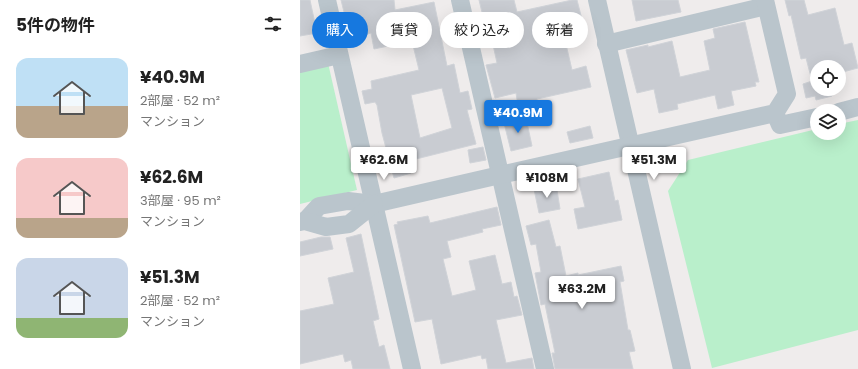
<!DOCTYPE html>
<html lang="ja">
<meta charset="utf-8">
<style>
body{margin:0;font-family:Poppins,"Noto Sans JP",sans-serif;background:#f2f2f2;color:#222;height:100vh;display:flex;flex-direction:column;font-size:15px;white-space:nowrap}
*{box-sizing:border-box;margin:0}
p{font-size:13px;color:#767676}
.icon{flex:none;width:22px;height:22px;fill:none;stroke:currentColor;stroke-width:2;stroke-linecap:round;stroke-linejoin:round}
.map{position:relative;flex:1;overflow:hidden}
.side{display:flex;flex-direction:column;background:#fff;width:300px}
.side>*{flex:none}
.top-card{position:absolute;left:12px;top:12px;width:380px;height:36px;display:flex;gap:8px}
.tools{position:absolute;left:510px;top:60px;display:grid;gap:8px}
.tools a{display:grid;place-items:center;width:36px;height:36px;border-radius:50%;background:#fff;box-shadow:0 4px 16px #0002;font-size:20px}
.price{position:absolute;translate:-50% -34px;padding:0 9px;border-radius:4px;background:#fff;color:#222;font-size:13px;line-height:26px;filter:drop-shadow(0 1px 2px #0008)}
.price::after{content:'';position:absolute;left:50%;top:24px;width:12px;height:9px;margin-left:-6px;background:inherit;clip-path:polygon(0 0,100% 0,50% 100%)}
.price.on{background:#1678df;color:#fff}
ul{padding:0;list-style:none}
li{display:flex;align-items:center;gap:12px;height:100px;padding:0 16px}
li span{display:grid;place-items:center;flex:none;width:112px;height:80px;border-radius:12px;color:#555}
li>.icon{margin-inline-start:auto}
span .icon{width:48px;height:48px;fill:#fffc;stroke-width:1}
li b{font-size:17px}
h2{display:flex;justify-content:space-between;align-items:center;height:48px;padding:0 16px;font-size:17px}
.tag{padding:0 14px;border-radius:18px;background:#fff;box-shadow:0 4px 16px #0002;font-size:14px;line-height:36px}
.tag.on{background:#1678df;color:#fff}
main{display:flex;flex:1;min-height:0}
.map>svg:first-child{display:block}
.green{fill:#b9efcb}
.building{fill:#c9ccd2;stroke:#d0d3d8;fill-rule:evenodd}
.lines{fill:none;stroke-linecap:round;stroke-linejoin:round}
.minor{stroke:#bac5cc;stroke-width:18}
</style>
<main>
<section class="side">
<h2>5件の物件<svg class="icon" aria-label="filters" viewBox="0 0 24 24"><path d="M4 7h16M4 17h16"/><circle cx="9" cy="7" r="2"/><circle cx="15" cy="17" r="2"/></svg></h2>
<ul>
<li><span style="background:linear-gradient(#bfe0f5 60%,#b9a48a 0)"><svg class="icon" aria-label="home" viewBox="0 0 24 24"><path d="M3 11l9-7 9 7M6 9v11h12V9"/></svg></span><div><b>¥40.9M</b><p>2部屋 · 52 m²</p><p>マンション</p></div></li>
<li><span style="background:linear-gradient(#f6c9c9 75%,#b9a48a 0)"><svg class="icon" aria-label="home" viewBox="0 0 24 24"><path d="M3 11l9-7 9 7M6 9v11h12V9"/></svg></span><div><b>¥62.6M</b><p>3部屋 · 95 m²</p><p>マンション</p></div></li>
<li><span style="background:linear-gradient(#c9d6e8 75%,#8fb573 0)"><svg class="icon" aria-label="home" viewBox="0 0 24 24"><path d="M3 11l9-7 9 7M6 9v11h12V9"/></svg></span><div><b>¥51.3M</b><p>2部屋 · 52 m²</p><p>マンション</p></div></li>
</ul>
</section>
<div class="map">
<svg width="558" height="369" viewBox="0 0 558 369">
<rect width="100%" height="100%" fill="#efecec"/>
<g class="green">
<polygon points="28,63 57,190 0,204 0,69"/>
<polygon points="558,120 558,330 412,368 368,191 388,160 517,129 517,133 539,133 539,124"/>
</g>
<g class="building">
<polygon points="0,0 10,0 17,33 0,36"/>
<path d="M41,0H94L95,10L134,2L147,66L154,64L160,93L168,91L172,109L167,110L176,144L108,161L111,173L94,178L82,133L77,105L75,102L65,104L62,91L72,89L71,81L119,70L112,41L74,49L71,33L48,39L45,24H47ZM142,88L152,128L120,138L111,95Z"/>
<polygon points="179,0 214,0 217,12 272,0 277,0 286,35 265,40 272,70 286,66 291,87 237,99 237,101 218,106 216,93 195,98 186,65 197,63 192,40 189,41"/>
<polygon points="332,0 378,0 381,12 336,21"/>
<polygon points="485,0 504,0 508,15 535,8 544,45 552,43 558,68 539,73 539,67 517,67 517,89 531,89 532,96 516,100 515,96 506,98 503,84 512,81 506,58 501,59 491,15 489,16"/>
<polygon points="445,22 459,82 455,82 456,86 431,91 434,105 418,109 415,95 377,104 378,109 359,113 354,89 337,93 326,50 348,45 348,47 372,41 380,77 410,70 404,41 415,38 413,29"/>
<polygon points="226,118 232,146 211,151 204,123"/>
<polygon points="290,126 293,138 270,143 267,132"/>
<polygon points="183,147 186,160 170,163 168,150"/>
<polygon points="309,172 315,201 318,200 322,220 278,229 274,209 285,207 278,179"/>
<polygon points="252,185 253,191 257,190 260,209 239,213 234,189"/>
<polygon points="197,207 201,225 182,229 183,232 147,241 151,257 143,259 152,296 176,290 169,261 195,255 202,284 211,282 214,297 217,296 222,315 196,320 206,363 232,358 234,369 188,369 186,358 182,359 181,355 141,364 132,319 115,322 94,225 98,224 97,222 128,216 130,223"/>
<polygon points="249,220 256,247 260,246 266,276 278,273 278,275 321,266 324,281 320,282 328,330 330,330 335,351 329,352 333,369 255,369 252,353 255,353 245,304 241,305 235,273 241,272 236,244 231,245 226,226"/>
<polygon points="61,234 79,319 73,321 79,347 84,345 90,369 53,369 51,360 45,362 43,354 0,364 0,311 34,304 28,278 54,272 46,238"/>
<polygon points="21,237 30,237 33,249 0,256 0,242"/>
</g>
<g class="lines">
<g class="minor">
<polyline points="27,0 112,369"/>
<polyline points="160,0 245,369"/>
<polyline points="297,0 382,369"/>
<polyline points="306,44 466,6"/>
<polyline points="0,64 39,55"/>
<polyline points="539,112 558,107"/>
<polyline points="475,113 480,125 517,117"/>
<polyline points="5,221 19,206 48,201 74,204 200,175 475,113 487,94 465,0"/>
<polyline points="0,222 5,221 26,227 49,224 74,204"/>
</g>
</g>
</svg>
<div class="tools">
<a><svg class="icon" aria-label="locate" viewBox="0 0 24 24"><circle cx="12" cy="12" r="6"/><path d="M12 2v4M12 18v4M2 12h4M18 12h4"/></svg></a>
<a><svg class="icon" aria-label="layers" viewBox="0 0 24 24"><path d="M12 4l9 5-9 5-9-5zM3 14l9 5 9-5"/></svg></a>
</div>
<b class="price on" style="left:218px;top:134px">¥40.9M</b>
<b class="price" style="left:84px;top:181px">¥62.6M</b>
<b class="price" style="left:354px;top:181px">¥51.3M</b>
<b class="price" style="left:247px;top:199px">¥108M</b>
<b class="price" style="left:282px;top:310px">¥63.2M</b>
<div class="top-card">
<a class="tag on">購入</a>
<a class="tag">賃貸</a>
<a class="tag">絞り込み</a>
<a class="tag">新着</a>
</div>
</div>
</main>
